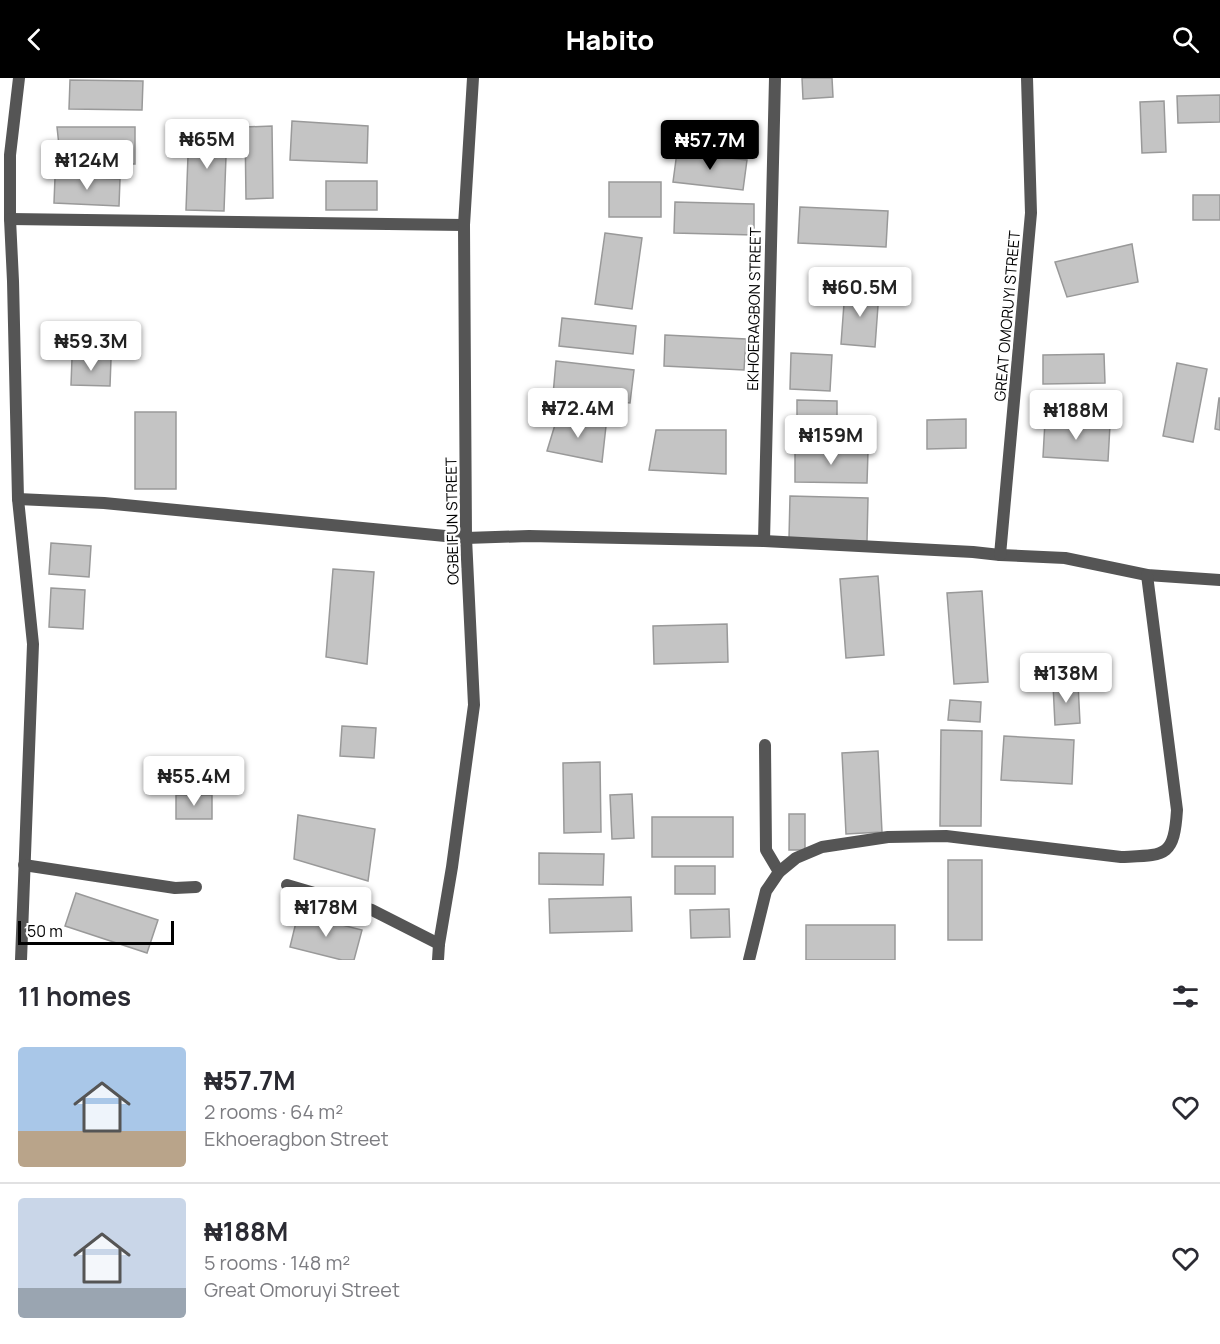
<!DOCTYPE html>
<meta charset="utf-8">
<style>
body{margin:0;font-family:Manrope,sans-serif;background:#f2f2f3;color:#2b2b33;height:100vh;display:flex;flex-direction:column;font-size:22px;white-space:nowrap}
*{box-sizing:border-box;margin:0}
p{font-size:20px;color:#7c7c81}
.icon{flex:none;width:33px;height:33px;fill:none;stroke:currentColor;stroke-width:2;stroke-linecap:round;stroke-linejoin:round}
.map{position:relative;height:882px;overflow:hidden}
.sheet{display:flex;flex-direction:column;background:#fff;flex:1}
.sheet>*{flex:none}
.scale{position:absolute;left:18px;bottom:15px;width:156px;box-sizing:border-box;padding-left:6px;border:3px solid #000;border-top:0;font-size:16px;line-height:21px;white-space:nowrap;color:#000;-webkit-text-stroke:4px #fff;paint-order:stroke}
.price{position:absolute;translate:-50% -51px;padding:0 14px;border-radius:6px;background:#fff;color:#222;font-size:20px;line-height:39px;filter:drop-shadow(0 2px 3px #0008)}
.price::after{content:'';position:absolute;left:50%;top:36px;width:18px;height:14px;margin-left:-9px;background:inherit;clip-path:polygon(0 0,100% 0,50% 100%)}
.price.on{background:#000;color:#fff}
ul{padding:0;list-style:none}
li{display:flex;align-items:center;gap:18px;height:150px;padding:0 18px}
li+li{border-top:2px solid #e1e1e2}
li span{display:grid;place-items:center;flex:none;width:168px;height:120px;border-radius:6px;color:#555}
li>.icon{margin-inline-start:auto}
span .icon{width:72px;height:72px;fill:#fffc;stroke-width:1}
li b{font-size:26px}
h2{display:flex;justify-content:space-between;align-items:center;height:72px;padding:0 18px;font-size:26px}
header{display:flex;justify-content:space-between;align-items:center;height:78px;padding:0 18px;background:#000;color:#fff;font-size:27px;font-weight:800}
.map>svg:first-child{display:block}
.building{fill:#c4c4c4;stroke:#999;stroke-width:1.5}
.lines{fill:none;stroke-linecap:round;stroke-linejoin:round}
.minor{stroke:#555;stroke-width:12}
.labels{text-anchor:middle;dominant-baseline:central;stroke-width:5;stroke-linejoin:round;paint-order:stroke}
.street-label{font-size:15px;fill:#000;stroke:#fff}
</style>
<header><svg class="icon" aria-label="back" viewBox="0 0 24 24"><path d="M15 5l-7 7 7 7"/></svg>Habito<svg class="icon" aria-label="search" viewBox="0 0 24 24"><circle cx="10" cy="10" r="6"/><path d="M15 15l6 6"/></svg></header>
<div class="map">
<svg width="1220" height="882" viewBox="0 0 1220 882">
<rect width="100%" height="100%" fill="#fff"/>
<g class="building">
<polygon points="802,0 832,0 833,19 803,21"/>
<polygon points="70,2 143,3 142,32 69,31"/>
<polygon points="1220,17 1220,44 1178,45 1177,18"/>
<polygon points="1164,23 1166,74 1142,75 1140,24"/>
<polygon points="292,43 368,48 367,85 290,82"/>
<polygon points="272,48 273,120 246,121 245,49"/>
<polygon points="57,49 135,49 135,86 61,86"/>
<polygon points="189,50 227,51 224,133 186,132"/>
<polygon points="677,74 747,82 743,112 673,104"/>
<polygon points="55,99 120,101 119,128 54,125"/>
<rect x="326" y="103" width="51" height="29"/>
<rect x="609" y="104" width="52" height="35"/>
<rect x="1193" y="117" width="27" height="25"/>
<polygon points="675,124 754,126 754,157 674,155"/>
<polygon points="800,129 888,133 886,169 798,165"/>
<polygon points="605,155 642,160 632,231 595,226"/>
<polygon points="1132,166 1138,204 1067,219 1055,184"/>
<polygon points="845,212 879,214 875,269 841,266"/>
<polygon points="562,240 636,248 633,276 559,268"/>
<polygon points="665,257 746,261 744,292 664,288"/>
<polygon points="791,275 832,277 830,313 790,311"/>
<polygon points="1104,276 1105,305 1043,306 1043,277"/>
<polygon points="72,280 111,281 110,308 71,307"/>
<polygon points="556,283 634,292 630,325 553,317"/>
<polygon points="1177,285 1207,291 1193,364 1163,358"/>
<polygon points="1219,320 1220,320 1220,352 1215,351"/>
<polygon points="797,322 837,323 837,345 797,344"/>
<rect x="135" y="334" width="41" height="77"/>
<polygon points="558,337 606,348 602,384 547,373"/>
<polygon points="966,341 966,370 927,371 927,342"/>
<polygon points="1045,343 1110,347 1108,383 1043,379"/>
<polygon points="656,352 726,352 726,396 649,392"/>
<polygon points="795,372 868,373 867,405 795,404"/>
<polygon points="790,418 868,420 867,463 789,461"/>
<polygon points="51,465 91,468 89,499 49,496"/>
<polygon points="333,491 374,494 367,586 326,579"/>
<polygon points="878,498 884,577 846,580 840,501"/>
<polygon points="51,510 85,512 83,551 49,549"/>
<polygon points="982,513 988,604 954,606 947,515"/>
<polygon points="727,546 728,584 654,586 653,548"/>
<polygon points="1078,605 1080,645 1055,647 1053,606"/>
<polygon points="950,622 981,624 980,644 948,642"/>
<polygon points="342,648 376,650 374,680 340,678"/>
<polygon points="941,652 982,653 981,748 940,748"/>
<polygon points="1004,658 1074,662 1072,706 1001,702"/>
<polygon points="878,673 882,754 846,756 842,675"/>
<polygon points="600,684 601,754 564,755 563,685"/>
<polygon points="632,716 634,760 612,761 610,717"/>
<rect x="176" y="717" width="36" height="24"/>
<rect x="789" y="736" width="16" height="36"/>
<polygon points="298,737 375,751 368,803 294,781"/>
<rect x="652" y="739" width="81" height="40"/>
<polygon points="539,775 604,776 603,807 539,806"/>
<rect x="948" y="782" width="34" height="80"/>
<rect x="675" y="788" width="40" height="28"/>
<polygon points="76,815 158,842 147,875 65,848"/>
<polygon points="631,819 632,853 550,855 549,821"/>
<polygon points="729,831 730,859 691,860 690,832"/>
<polygon points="298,836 362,852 354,882 342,882 290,869"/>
<rect x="806" y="847" width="89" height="35"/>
</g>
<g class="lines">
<g class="minor">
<polyline points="19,0 10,77 10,141 13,203 18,421 33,566 21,882"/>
<polyline points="10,141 464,147"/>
<polyline points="18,421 104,425 466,460 529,458 764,463 973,474 1000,477 1065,480 1147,497 1220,502"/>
<polyline points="764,463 775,0"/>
<polyline points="1000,477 1031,135 1027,0"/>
<polyline points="765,667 766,772 779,794"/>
<polyline points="24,787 175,810 196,809"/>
<polyline points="287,807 372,832 439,866"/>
<polyline points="438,882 439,866 452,789 474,627 466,460 464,147 473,0"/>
<path d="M749,882L766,813L779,794L796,780L822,769L888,759L946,758L1121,779C1165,777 1174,780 1177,732L1147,497"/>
</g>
</g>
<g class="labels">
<g class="street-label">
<text transform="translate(754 231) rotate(-89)">EKHOERAGBON STREET</text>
<text transform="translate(1007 238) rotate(-85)">GREAT OMORUYI STREET</text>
<text transform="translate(452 443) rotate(-91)">OGBEIFUN STREET</text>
</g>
</g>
</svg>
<div class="scale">50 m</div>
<b class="price" style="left:207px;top:92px">₦65M</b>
<b class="price on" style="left:710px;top:93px">₦57.7M</b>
<b class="price" style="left:87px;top:113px">₦124M</b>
<b class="price" style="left:860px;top:240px">₦60.5M</b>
<b class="price" style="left:91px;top:294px">₦59.3M</b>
<b class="price" style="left:578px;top:361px">₦72.4M</b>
<b class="price" style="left:1076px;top:363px">₦188M</b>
<b class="price" style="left:831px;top:388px">₦159M</b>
<b class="price" style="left:1066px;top:626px">₦138M</b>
<b class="price" style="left:194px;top:729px">₦55.4M</b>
<b class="price" style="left:326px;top:860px">₦178M</b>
</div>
<section class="sheet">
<h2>11 homes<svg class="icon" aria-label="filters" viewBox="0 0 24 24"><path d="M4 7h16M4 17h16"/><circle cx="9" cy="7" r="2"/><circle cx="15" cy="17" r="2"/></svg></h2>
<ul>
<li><span style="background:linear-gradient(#a9c7e8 70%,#b9a48a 0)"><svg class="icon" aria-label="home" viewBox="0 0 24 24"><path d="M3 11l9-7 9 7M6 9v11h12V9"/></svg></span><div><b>₦57.7M</b><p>2 rooms · 64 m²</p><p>Ekhoeragbon Street</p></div><svg class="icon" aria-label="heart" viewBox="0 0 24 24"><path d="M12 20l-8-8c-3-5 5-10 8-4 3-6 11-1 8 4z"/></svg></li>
<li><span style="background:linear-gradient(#c9d6e8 75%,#9aa5b1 0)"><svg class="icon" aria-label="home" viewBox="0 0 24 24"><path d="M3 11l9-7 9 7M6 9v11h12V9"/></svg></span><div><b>₦188M</b><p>5 rooms · 148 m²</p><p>Great Omoruyi Street</p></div><svg class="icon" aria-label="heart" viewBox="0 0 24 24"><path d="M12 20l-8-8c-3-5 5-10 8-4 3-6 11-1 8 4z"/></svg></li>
</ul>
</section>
